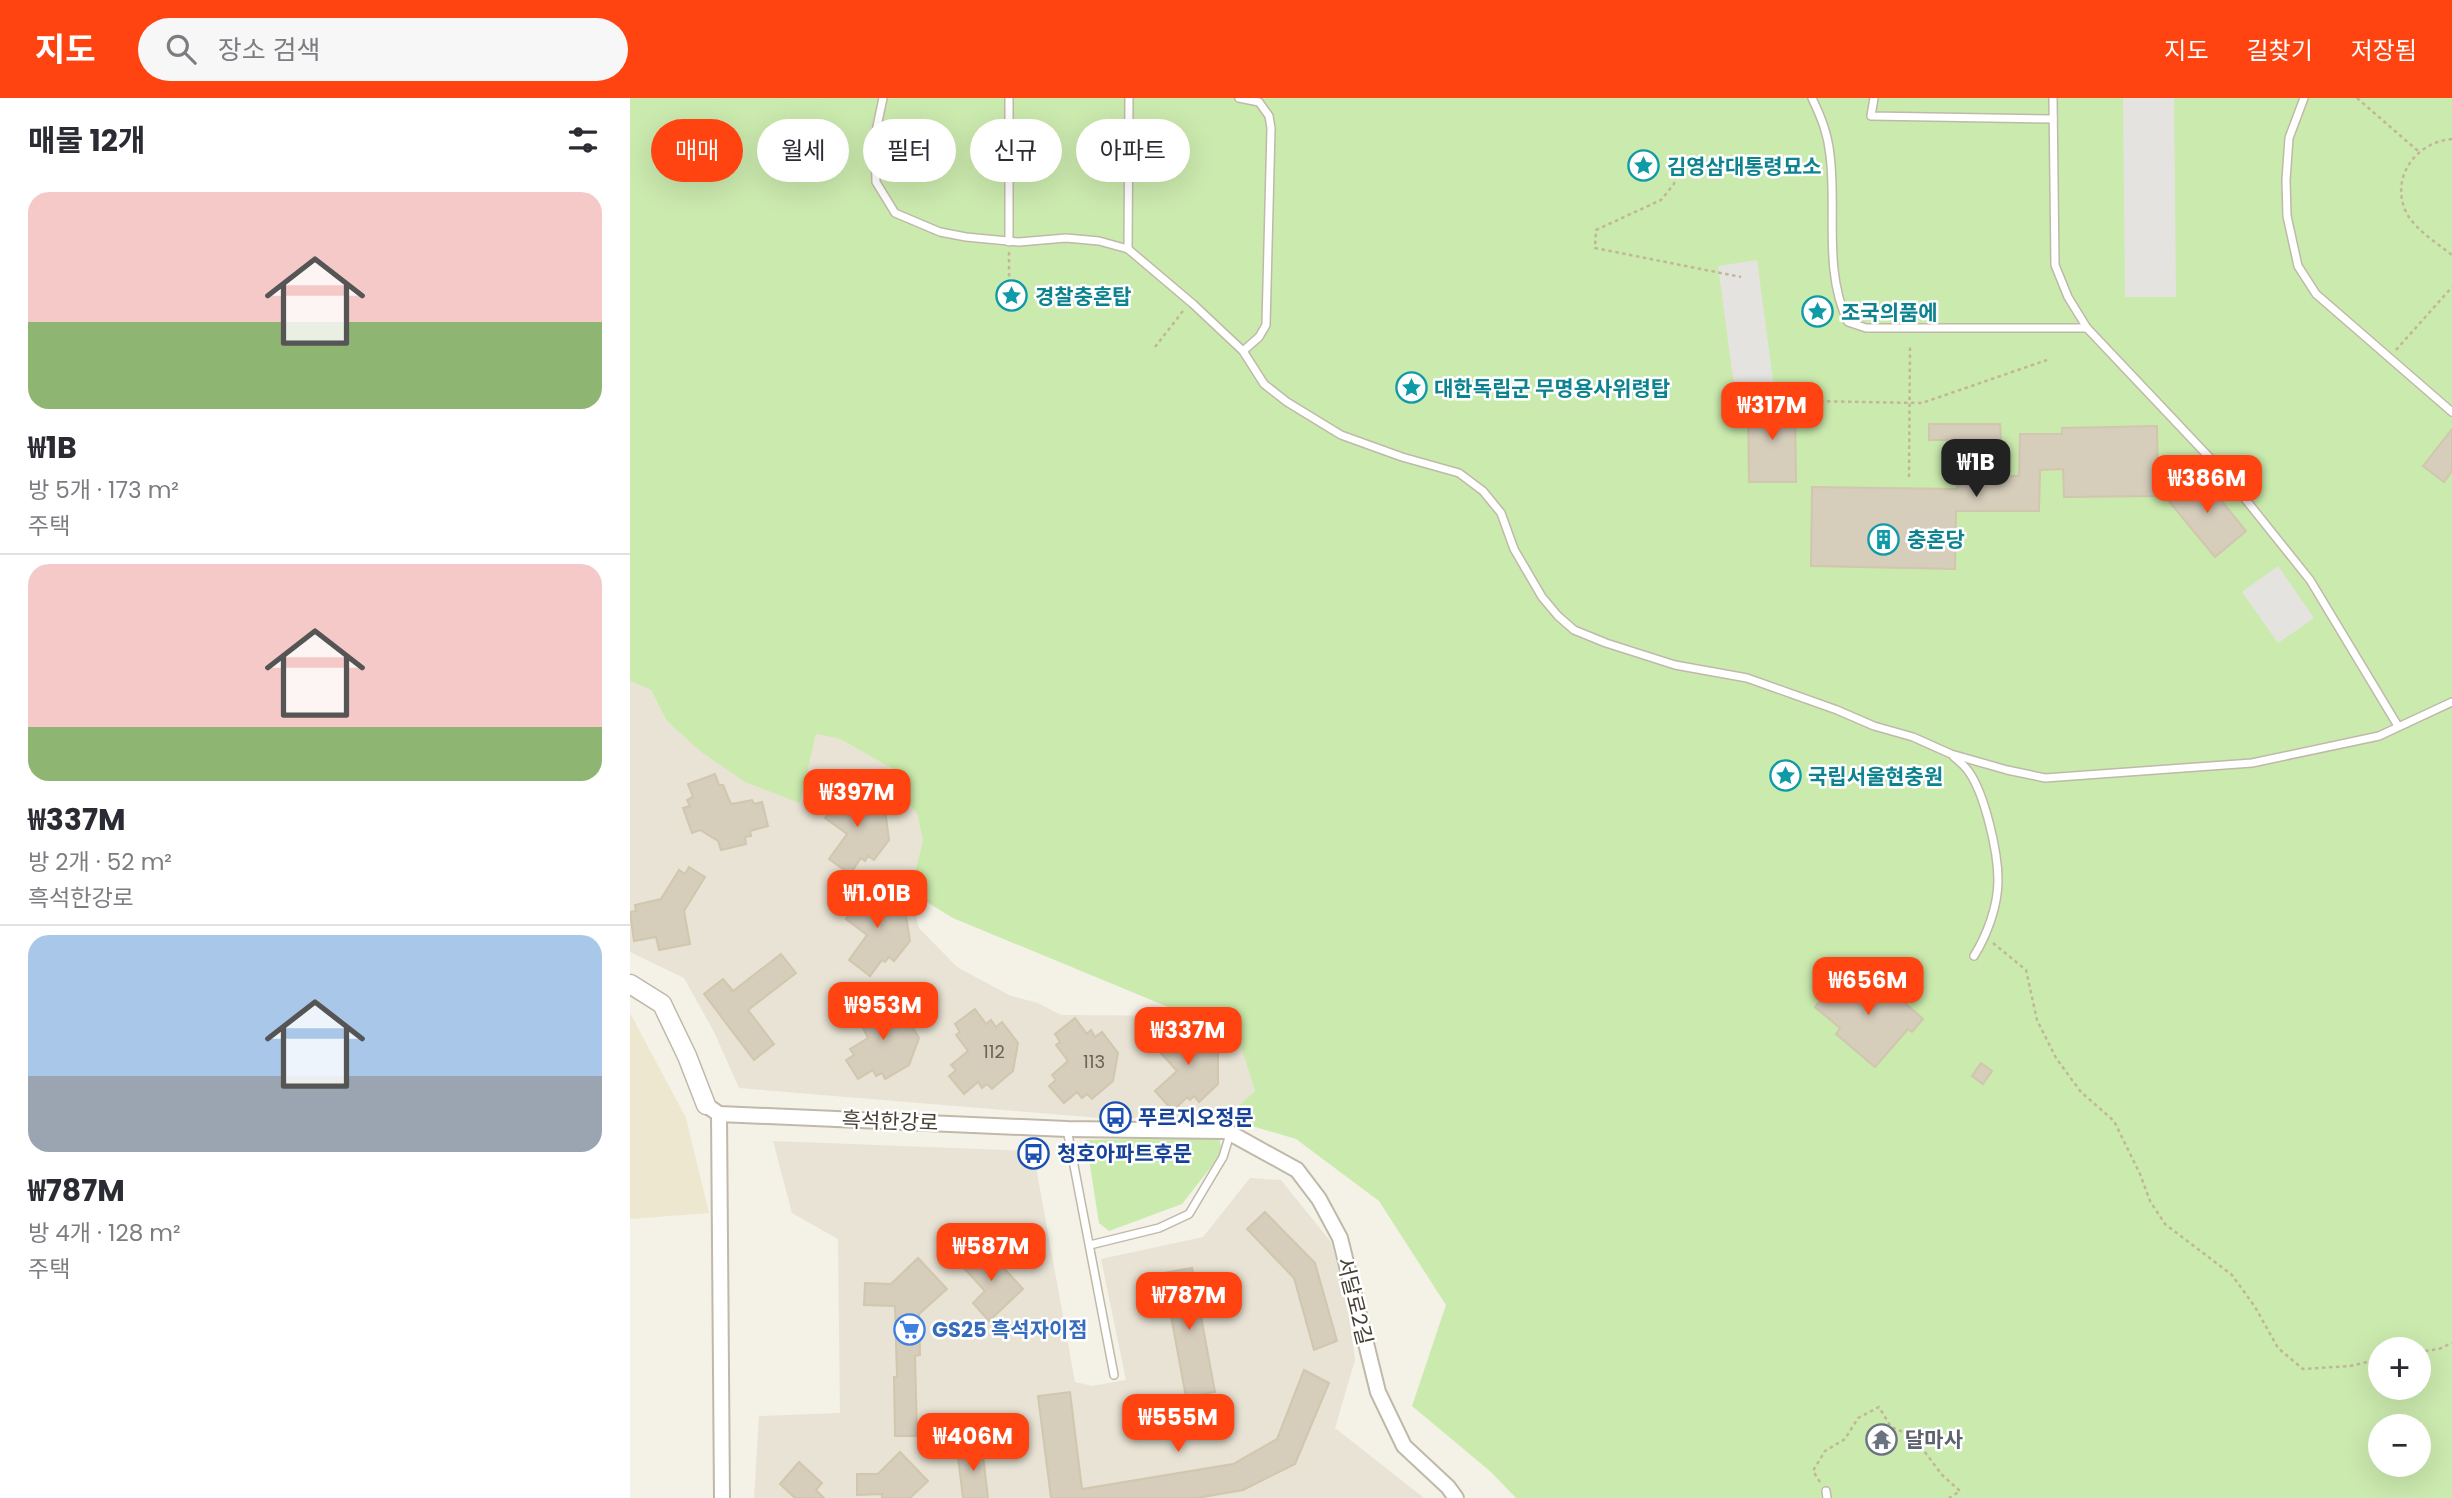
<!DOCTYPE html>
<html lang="ko">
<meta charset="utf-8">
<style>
body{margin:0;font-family:Poppins,"Noto Sans KR",sans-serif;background:#f7f7f7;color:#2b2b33;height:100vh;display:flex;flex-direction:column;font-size:26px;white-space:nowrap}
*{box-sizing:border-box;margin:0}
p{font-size:23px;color:#7c7c81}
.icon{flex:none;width:38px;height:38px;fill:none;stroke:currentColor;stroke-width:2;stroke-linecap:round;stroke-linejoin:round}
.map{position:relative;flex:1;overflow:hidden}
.details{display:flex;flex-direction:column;background:#fff;width:630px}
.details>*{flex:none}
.hud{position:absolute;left:21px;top:21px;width:665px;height:63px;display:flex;gap:14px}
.buttons{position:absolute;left:1738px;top:1239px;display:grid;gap:14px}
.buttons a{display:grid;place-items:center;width:63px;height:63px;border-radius:50%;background:#fff;box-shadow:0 7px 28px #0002;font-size:35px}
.price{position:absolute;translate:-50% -60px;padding:0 16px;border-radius:14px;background:#ff4412;color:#fff;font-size:23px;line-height:46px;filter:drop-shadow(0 2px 4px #0008)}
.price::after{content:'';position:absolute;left:50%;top:42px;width:21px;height:16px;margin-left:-10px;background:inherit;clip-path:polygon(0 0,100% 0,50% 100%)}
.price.active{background:#222;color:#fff}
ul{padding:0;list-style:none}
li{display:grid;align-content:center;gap:14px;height:371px;padding:0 28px}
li+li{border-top:2px solid #e1e1e2}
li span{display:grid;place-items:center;height:217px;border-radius:21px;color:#555}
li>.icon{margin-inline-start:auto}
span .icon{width:126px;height:126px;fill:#fffc;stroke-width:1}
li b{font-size:30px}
h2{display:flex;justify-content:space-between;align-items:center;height:84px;padding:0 28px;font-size:30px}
.tag{padding:0 24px;border-radius:32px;background:#fff;box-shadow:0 7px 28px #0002;font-size:24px;line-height:63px}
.tag.active{background:#ff4412;color:#fff}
header{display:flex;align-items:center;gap:42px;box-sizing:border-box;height:98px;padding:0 35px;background:#ff4412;color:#fff}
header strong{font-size:33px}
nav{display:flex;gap:38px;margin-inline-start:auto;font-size:24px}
.search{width:490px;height:63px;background:#f7f7f7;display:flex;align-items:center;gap:18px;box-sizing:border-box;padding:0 24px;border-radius:38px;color:#7c7c81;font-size:26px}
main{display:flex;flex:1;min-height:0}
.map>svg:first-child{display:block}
.residential{fill:#e8e3d4}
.education{fill:#eee7d0}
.green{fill:#cbeaae;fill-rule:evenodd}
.parking{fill:#e5e3df}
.building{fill:#d6cdbb;stroke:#d1c6ae;stroke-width:2}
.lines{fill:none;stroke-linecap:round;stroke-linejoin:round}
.service-casing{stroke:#c0b9a9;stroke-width:10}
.minor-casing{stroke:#c0b9a9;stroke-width:18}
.tertiary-casing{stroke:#c0b9a9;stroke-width:21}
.path{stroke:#c2b699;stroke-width:2.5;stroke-dasharray:3.5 3.5;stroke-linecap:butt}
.service{stroke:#fff;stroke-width:7}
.minor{stroke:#fff;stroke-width:14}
.tertiary{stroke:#fff;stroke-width:18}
.labels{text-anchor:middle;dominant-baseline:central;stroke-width:5;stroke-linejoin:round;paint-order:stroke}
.number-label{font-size:18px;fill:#6b6456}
.culture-label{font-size:21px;font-weight:bold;fill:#0d838f;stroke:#fff;text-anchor:start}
.transit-label{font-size:21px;font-weight:bold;fill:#164399;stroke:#fff;text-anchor:start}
.street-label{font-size:21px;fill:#474135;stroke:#fff}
.shop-label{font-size:21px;font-weight:bold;fill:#366cbe;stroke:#fff;text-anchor:start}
.worship-label{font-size:21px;font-weight:bold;fill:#5b616d;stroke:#fff;text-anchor:start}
</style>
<header>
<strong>지도</strong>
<div class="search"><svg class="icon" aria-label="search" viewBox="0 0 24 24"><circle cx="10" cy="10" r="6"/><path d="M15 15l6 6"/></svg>장소 검색</div>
<nav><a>지도</a><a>길찾기</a><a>저장됨</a></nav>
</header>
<main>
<section class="details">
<h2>매물 12개<svg class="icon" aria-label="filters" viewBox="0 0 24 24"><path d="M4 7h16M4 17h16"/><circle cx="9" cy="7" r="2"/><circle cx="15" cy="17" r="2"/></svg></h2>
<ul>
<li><span style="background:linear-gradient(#f6c9c9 60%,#8fb573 0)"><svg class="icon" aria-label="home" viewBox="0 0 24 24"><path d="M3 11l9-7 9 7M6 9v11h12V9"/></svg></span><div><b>₩1B</b><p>방 5개 · 173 m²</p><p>주택</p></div></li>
<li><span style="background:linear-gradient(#f6c9c9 75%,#8fb573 0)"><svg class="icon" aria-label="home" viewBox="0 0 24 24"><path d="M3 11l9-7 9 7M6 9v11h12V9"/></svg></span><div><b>₩337M</b><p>방 2개 · 52 m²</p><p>흑석한강로</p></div></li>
<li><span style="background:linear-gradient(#a9c7e8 65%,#9aa5b1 0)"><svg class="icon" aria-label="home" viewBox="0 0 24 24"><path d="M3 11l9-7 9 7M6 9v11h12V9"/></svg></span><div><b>₩787M</b><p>방 4개 · 128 m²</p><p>주택</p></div></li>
</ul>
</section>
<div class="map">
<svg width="1822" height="1400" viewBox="0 0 1822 1400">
<rect width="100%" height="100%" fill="#f4f1e6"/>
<g class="residential">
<polygon points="0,583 21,592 36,622 170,704 186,636 210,641 263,671 273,697 287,716 293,742 280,794 289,830 327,869 381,898 408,905 431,917 560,918 611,949 625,993 595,1020 470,1020 109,990 84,934 54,880 0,854"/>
<polygon points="143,1043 403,1053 445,1284 462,1288 496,1282 471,1161 573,1139 620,1080 651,1082 701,1144 717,1205 725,1262 705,1330 794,1400 124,1400 129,1318 210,1315 208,1141 162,1115"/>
</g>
<polygon class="education" points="0,915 56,1020 79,1115 0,1121"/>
<g class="green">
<path d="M0,0H1822V1400H886L861,1374L782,1308L816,1207L749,1103L666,1041L595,1020L625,993L611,949L560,918L323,820L280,794L293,742L287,716L273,697L263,671L210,641L186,636L170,705L115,684L70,653L36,622L21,592L0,583ZM1750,1251H1788V1290H1750ZM1750,1328H1788V1367H1750Z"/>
<polygon points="589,1039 591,1049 588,1060 552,1106 479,1133 469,1125 456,1042"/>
</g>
<g class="parking">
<polygon points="1493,0 1544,0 1546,199 1495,199"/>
<polygon points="1127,162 1145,297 1106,303 1088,168"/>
<polygon points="1648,468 1684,520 1648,545 1612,494"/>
</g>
<g class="building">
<polygon points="1165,304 1166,384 1119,384 1118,305"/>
<polygon points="1299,326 1370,326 1371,342 1299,342"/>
<polygon points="1527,328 1528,398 1434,399 1433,371 1410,372 1409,413 1326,413 1325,471 1181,468 1182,389 1327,391 1327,388 1331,388 1331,377 1389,378 1390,336 1432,336 1432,330"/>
<polygon points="1822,331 1822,373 1814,384 1793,368"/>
<polygon points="1569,375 1616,433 1585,459 1537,401"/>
<polygon points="85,676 89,687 93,687 101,706 122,702 124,706 132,704 138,728 120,733 121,738 115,739 116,746 91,752 88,743 70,732 62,735 53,710 60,708 57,702 63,699 58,686"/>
<polygon points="206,691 221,703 225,698 229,701 233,695 255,711 259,742 244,762 238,758 235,763 231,760 220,776 199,761 217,736 195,720 198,716 191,710"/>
<polygon points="59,769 75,779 54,813 60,846 29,852 26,839 4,843 0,814 6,813 5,807 31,801 49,772 55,776"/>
<polygon points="226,792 242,804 245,799 249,802 254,796 275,812 280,843 264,863 259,859 255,864 252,862 240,878 219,862 237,837 216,821 219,817 212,812"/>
<polygon points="151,856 166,875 118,912 144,946 124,962 74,896 93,881 103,893"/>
<polygon points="1215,873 1246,899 1256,888 1293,921 1282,934 1278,931 1245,969 1206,936 1210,930 1185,909"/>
<polygon points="252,899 261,916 266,913 269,920 276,917 289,940 279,967 255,981 252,975 246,978 243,972 228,981 216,962 224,957 220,951 238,940 229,922 234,920 229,911"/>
<polygon points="345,911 356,926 361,922 366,929 372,924 388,945 383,973 362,991 357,986 352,990 348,984 334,996 319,978 326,972 321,967 338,953 326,937 330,934 325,926"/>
<polygon points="445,920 457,936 461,932 465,939 472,934 488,955 483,983 462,1001 457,996 452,1000 447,994 434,1005 419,988 426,982 422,977 438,963 426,947 430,944 425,936"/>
<polygon points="544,926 558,940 562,936 566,940 571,935 588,955 588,986 569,1004 564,998 560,1002 557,999 543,1013 525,993 547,973 529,953 533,949 527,943"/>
<polygon points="1351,965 1362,973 1353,986 1342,978"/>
<polygon points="635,1114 685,1165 707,1243 684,1252 664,1180 617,1131"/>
<polygon points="353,1147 393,1191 359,1223 343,1205 355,1193 331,1167"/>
<polygon points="288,1160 317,1191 289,1216 290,1257 285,1258 287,1338 265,1338 264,1279 267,1279 265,1208 234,1207 235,1185 261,1186"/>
<polygon points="562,1170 585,1294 556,1299 533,1175"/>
<polygon points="674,1272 699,1285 665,1366 613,1392 567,1400 421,1400 408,1298 440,1294 452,1391 603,1366 647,1341"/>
<polygon points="352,1348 358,1400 333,1400 327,1351"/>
<polygon points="270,1354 298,1383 280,1400 252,1400 252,1396 227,1397 227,1376 248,1376"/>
<polygon points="169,1364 192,1385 186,1392 194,1400 165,1400 150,1386"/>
</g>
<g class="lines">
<defs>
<g id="service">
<polyline points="253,0 245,38 246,84 265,115 310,134 336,139 389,144 436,140 469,143 498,151 563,206 613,253 634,286 657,304 711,337 772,359 829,375 853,393 871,415 884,451 912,499 928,518 944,532 976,545 1045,567 1117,580 1207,612 1244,628 1283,639 1321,656 1377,672 1415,680 1622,665 1749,638 1822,604"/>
<polyline points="609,0 629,4 639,18 641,30 636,227 629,239 613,253"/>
<path d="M1182,0C1191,19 1198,36 1200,57C1207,111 1193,173 1218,224L1236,230H1457L1596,377L1680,482L1768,628"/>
<polyline points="1244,0 1241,18 1423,21"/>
<polyline points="1423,0 1425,167 1438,199 1457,230"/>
<polyline points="1674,0 1659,40 1656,82 1657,118 1668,168 1686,196 1822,314"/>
<polyline points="379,144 379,0"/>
<polyline points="498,151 499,0"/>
<path d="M1324,659C1329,663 1335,668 1339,674C1355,697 1368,754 1368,782C1368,808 1357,837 1344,858"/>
<polyline points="437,1031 484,1277"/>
<polyline points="460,1147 529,1130 559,1116 593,1059 600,1036"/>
<polyline points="1196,1393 1197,1400"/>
</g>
<g id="minor">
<polyline points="76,1007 89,1016 437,1031 595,1033 600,1035 667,1072 689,1101 710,1140 748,1294 774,1348 818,1389 826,1400"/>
<polyline points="89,1016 92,1400"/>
</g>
<polyline id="tertiary" points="0,886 32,906 57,958 76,1007"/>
</defs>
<use href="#service" class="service-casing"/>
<use href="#minor" class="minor-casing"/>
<use href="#tertiary" class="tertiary-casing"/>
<g class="path">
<polyline points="1727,0 1788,53"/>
<path d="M1822,41C1785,44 1759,81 1777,116C1787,133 1807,145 1822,157"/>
<polyline points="1046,63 1044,86 1031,102 966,132 965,150 1111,179"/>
<polyline points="379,154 379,191"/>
<polyline points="525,249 553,213"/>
<polyline points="1766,252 1822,189"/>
<polyline points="1176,303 1292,305 1417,262"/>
<polyline points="1279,379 1280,247"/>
<polyline points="1363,845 1396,872 1407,922 1426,960 1451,994 1484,1023 1510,1076 1520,1103 1535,1126 1602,1177 1625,1209 1648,1250 1673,1271 1720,1268 1750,1261"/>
<polyline points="1788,1254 1809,1251 1822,1245"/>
<polyline points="1190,1384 1183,1373 1195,1353 1215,1341 1228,1320 1249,1309 1261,1329 1283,1338 1312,1377 1330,1393 1319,1400"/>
</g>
<use href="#service" class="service"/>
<use href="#minor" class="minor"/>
<use href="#tertiary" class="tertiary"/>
</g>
<defs>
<symbol id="sight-ring" viewBox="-11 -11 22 22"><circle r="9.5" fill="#fff" stroke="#0f9aa8" stroke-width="1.5"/><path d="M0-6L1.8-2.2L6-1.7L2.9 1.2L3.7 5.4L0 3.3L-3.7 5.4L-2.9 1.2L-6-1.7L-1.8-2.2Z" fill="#0f9aa8"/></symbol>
<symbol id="building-ring" viewBox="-11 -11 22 22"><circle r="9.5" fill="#fff" stroke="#0f9aa8" stroke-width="1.5"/><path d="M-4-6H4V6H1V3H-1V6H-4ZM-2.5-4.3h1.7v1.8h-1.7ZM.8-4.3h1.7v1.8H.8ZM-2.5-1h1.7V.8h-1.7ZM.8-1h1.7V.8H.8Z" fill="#0f9aa8"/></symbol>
<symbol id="bus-ring" viewBox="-11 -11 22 22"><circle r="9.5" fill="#fff" stroke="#1a4fb4" stroke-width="1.5"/><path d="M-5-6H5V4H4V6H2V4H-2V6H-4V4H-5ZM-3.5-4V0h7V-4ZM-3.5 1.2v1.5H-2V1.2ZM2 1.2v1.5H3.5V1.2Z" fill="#1a4fb4"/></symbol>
<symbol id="supermarket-ring" viewBox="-11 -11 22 22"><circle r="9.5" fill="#fff" stroke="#3f7fe0" stroke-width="1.5"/><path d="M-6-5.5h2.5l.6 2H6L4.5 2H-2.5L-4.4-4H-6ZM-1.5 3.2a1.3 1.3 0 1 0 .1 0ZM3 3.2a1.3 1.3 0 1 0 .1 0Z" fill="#3f7fe0"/></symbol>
<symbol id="temple-ring" viewBox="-11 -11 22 22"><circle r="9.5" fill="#fff" stroke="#6b7280" stroke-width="1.5"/><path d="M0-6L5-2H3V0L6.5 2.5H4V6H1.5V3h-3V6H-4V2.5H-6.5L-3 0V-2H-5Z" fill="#6b7280"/></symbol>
</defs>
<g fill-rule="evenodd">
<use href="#sight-ring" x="996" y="50" width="35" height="35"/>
<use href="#sight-ring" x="364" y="180" width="35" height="35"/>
<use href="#sight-ring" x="1170" y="196" width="35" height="35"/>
<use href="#sight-ring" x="764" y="272" width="35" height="35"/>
<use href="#building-ring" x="1236" y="424" width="35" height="35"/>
<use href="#sight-ring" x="1138" y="660" width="35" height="35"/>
<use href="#bus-ring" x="468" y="1002" width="35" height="35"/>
<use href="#bus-ring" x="386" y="1038" width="35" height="35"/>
<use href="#supermarket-ring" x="262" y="1214" width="35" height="35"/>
<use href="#temple-ring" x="1234" y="1324" width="35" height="35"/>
</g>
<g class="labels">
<g class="number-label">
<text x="364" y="953">112</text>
<text x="464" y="963">113</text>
</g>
<g class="culture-label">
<text x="1037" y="68">김영삼대통령묘소</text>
<text x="405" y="198">경찰충혼탑</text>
<text x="1211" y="214">조국의품에</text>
<text x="804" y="290">대한독립군 무명용사위령탑</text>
<text x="1277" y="441">충혼당</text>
<text x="1178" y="678">국립서울현충원</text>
</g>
<g class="transit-label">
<text x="508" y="1019">푸르지오정문</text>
<text x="427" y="1055">청호아파트후문</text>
</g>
<g class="street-label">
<text transform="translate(260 1023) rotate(2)">흑석한강로</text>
<text transform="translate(725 1203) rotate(76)">서달로2길</text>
</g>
<g class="shop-label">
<text x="302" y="1231">GS25 흑석자이점</text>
</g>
<g class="worship-label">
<text x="1275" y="1341">달마사</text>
</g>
</g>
</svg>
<div class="buttons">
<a>+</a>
<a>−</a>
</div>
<b class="price" style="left:1142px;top:344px">₩317M</b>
<b class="price active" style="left:1346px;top:401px">₩1B</b>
<b class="price" style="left:1577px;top:417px">₩386M</b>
<b class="price" style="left:227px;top:731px">₩397M</b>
<b class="price" style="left:247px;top:832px">₩1.01B</b>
<b class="price" style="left:1238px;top:919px">₩656M</b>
<b class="price" style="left:253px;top:944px">₩953M</b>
<b class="price" style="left:558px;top:969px">₩337M</b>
<b class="price" style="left:361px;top:1185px">₩587M</b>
<b class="price" style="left:559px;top:1234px">₩787M</b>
<b class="price" style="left:548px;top:1356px">₩555M</b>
<b class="price" style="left:343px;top:1375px">₩406M</b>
<div class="hud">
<a class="tag active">매매</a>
<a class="tag">월세</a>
<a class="tag">필터</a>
<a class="tag">신규</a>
<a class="tag">아파트</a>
</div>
</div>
</main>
